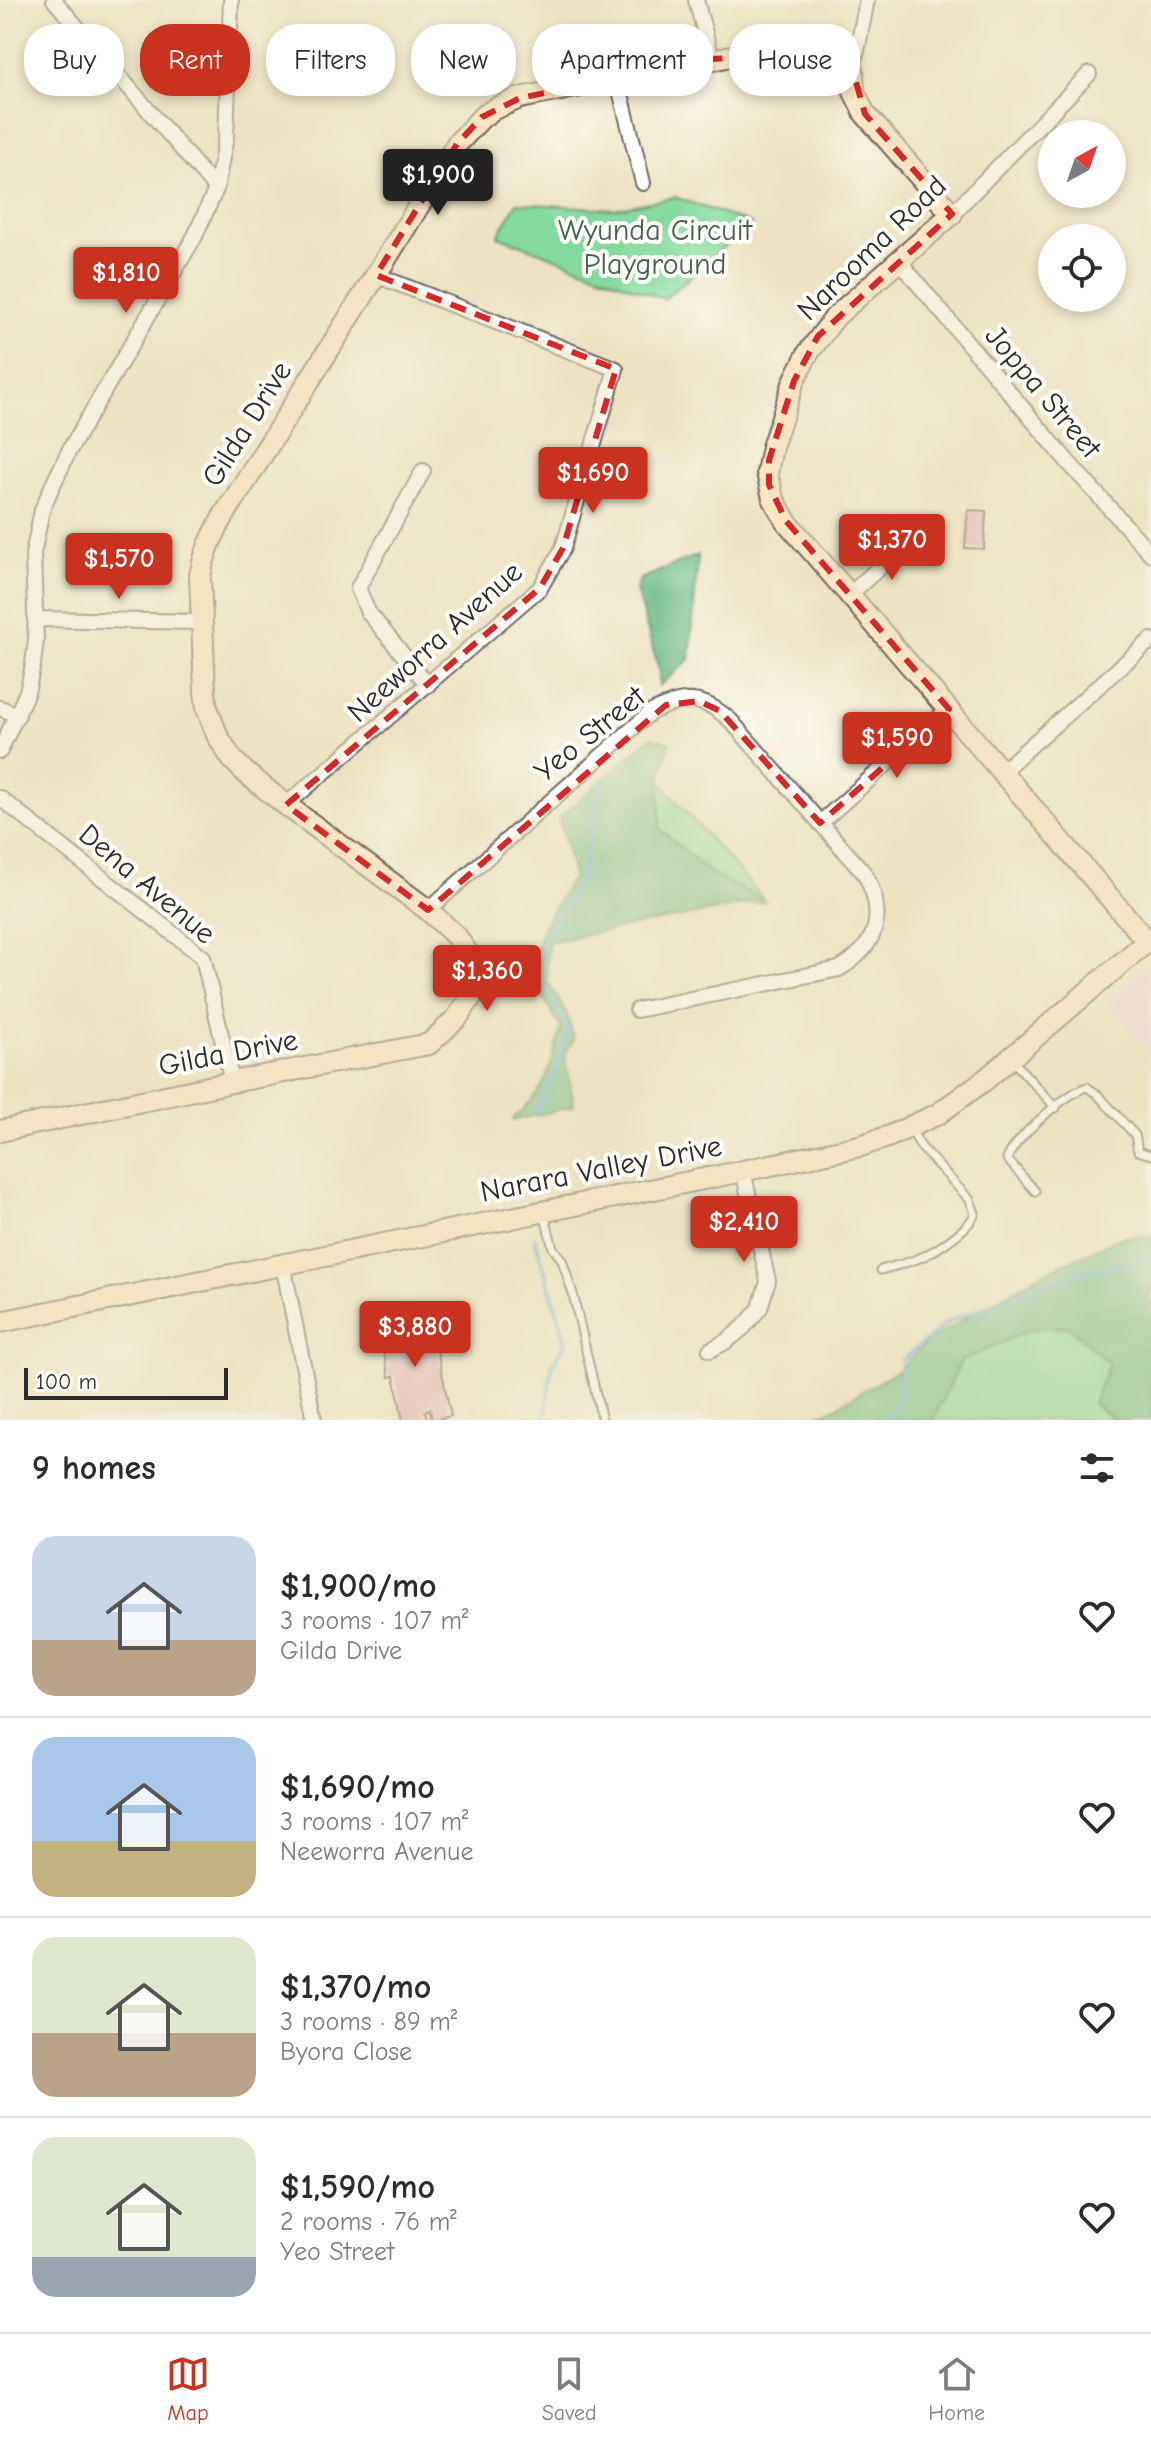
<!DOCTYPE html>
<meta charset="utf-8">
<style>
body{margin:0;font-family:"Comic Neue",sans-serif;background:#f7f7f7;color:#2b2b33;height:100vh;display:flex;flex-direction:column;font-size:30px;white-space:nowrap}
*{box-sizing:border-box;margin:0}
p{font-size:26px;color:#7c7c81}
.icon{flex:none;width:44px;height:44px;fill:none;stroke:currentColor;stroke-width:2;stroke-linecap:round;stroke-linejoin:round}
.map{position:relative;height:1420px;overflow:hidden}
.sheet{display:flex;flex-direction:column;background:#fff;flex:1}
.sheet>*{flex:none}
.top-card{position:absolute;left:24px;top:24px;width:1104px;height:72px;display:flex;gap:16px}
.needle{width:52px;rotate:40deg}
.controls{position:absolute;left:1038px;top:120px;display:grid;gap:16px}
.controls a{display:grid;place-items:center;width:88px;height:88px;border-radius:50%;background:#fff;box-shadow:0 4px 12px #0003;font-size:40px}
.scale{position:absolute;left:24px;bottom:20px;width:204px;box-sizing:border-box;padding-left:8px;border:4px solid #2b2b2b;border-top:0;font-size:22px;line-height:28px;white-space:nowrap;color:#2b2b2b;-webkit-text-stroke:6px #fdfcf7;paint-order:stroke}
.price{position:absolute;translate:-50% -68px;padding:0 18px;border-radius:8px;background:#c8321e;color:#fff;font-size:26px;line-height:52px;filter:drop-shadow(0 2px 4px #0008)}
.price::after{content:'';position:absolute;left:50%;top:48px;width:24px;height:18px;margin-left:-12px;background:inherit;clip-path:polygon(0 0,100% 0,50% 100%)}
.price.active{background:#222;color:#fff}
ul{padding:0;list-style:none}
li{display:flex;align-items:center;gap:24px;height:200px;padding:0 32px}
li+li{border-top:2px solid #e1e1e2}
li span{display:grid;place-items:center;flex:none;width:224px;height:160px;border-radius:24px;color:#555}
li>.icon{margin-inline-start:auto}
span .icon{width:96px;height:96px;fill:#fffc;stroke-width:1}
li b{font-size:34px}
h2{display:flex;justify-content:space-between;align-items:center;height:96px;padding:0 32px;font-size:34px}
.chip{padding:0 28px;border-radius:32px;background:#fff;box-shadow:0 4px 12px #0003;font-size:28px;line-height:72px}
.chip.active{background:#c8321e;color:#fff}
.dock{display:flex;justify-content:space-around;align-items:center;height:112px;border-top:2px solid #e1e1e2;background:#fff;font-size:22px;color:#7c7c81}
.dock a{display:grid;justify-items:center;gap:4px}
.dock .active{color:#c8321e}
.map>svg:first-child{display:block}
.built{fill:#f1d0e3}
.green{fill:#84da9e;stroke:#588264;stroke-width:2}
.forest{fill:#6bba85;stroke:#4b7258;stroke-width:2}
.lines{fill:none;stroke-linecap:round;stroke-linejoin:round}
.stream{stroke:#65aadb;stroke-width:4}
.building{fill:#dc9fb3}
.lane-casing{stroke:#6f6b60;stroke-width:11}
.street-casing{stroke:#6f6b60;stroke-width:18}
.secondary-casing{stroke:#6f6b60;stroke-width:24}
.lane{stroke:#fff;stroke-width:7}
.street{stroke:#fff;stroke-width:14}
.secondary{stroke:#fee5c5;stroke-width:20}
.marked{fill:none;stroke:#d62828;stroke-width:6;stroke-dasharray:16 10;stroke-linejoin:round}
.labels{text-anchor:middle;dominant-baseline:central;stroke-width:8;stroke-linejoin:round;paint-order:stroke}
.park-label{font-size:30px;fill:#46604e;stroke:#fdfcf7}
.street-label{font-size:30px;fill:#2b2b2b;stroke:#fdfcf7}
</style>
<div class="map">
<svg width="1151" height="1420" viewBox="0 0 1151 1420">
<rect width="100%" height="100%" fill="#fdfcf7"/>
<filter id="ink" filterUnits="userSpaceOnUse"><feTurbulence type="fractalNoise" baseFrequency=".0125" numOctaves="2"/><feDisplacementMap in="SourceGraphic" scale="16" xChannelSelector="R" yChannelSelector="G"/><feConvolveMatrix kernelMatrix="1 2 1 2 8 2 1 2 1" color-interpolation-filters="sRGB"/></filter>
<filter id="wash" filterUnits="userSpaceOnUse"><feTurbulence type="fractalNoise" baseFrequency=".006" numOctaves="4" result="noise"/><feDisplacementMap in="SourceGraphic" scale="32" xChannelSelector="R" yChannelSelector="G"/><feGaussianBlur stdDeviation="1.8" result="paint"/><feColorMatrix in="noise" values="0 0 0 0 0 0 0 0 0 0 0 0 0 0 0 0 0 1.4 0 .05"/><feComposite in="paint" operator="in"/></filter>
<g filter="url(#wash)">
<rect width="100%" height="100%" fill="#ede3c3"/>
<polygon class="built" points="1151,963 1151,1052 1107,1001"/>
<g class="green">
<polygon points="675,197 751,224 664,299 498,236 517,203 614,209"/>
<polygon points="660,782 765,901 711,874 660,829"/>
<polygon points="1069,1326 1109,1363 1093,1404 1115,1420 933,1420 961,1361 1029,1330"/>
</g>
<g class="forest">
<polygon points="698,555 690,659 659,686 659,670 636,590 640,579"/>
<path d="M651,737L670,742L660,782V829L711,874L765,901L548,942L547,980L567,1014L574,1040L565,1053L574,1106L513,1121V1118C547,1093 550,1066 561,1028C554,1014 541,998 537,983C525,945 555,907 573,876L559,818Z"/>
<polygon points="1151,1235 1151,1420 1115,1420 1093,1404 1109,1363 1068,1326 1029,1330 961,1361 933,1420 804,1420 832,1409 900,1369 929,1340 1041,1274 1122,1237"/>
</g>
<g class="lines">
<g class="stream">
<polyline points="535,1113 555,1074 569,1030 541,978 542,941 581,879 602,778"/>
<polyline points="535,1238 566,1342 552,1366 545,1420"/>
<polyline points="883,1420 897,1408 902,1360 948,1322 1068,1276 1151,1258"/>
</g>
</g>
<g id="blocks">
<g class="building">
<polygon points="968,510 986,511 984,549 965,548"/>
<polygon points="430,1317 451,1416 432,1420 430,1409 425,1411 427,1420 403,1420 394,1376 389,1377 378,1328"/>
</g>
</g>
</g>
<g filter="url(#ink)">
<use href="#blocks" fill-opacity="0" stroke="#6f6b60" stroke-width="2"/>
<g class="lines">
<defs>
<g id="lane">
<polyline points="1012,1060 1056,1108"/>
<path d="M1035,1191L1007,1159C1016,1137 1065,1094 1087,1087L1097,1094L1135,1135L1138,1151L1151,1155"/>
<polyline points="544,1213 553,1248 562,1260 573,1294 602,1420"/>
<path d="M881,1270C893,1266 905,1264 917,1259C933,1253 970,1229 975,1213L970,1200L921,1147L911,1130"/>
</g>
<g id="street">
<polyline points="54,0 216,189"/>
<polyline points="696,0 712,59"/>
<polyline points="853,71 867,0"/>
<polyline points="617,78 643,183"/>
<polyline points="952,214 1089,74"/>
<polyline points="898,260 1068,462 1151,554"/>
<polyline points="423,471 358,588 368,612 428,685"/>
<polyline points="850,594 908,542"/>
<polyline points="35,619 202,622"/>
<polyline points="0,708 18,715"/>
<polyline points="0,751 27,692 33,665 36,640 33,554 42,510 50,491 70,449 195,236 216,189 226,137 231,0"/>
<polyline points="1002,771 1151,640"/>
<polyline points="0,798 203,957 232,1082"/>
<polyline points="286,805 540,588 563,548 616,369 376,275"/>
<polyline points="820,823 949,709"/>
<path d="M428,910L650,713C683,696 703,695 731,721L865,874C886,914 879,945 839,969L637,1010"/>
<polyline points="283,1264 314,1420"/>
<polyline points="710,1350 727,1341 744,1327 760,1308 768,1281 743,1171"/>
</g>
<g id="secondary">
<path d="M0,1131L232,1082L429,1044L457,1018L472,996L475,964L456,936L428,910L286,805L247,774L232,759L217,735L207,708L205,692L200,576C204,553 212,537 223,517L376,275L457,144L482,117L494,109L520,98L732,56L775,57L853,71L854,92L865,114L952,214L836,316L808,353L794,381L772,447L767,473L773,498L786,521L1147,941"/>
<polyline points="0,1322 743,1171 860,1146 890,1136 938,1114 986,1079 1151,938"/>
</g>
</defs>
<use href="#lane" class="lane-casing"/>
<use href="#street" class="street-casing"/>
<use href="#secondary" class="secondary-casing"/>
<use href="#lane" class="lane"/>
<use href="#street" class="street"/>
<use href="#secondary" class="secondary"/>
</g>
</g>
<path d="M0 0H1151V1420H0ZM762,56L853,71L865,114L952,214L818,336L794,381L769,460V485L786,521L949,709L820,823L720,711L699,701L666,705L428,910L286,805L540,588L563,548L616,369L376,275L457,144L482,117L520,98L712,59Z" fill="#ede3c3" fill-opacity=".55" fill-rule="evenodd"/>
<path class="marked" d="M762,56L853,71L865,114L952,214L818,336L794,381L769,460V485L786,521L949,709L820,823L720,711L699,701L666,705L428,910L286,805L540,588L563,548L616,369L376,275L457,144L482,117L520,98L712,59Z"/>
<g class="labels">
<g class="park-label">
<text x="655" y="230">Wyunda Circuit<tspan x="655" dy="34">Playground</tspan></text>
</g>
<g class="street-label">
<text transform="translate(872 248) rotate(-44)">Narooma Road</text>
<text transform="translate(1043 392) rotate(50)">Joppa Street</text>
<text transform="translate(247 424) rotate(-58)">Gilda Drive</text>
<text transform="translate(435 642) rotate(-42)">Neeworra Avenue</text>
<text transform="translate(590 734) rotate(-39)">Yeo Street</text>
<text transform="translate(147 884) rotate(40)">Dena Avenue</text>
<text transform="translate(228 1053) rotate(-11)">Gilda Drive</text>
<text transform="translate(601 1169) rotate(-11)">Narara Valley Drive</text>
</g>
</g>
</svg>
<div class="controls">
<a><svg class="needle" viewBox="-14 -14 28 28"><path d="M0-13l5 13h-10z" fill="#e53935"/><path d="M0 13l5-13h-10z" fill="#7c7c81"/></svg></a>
<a><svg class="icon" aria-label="locate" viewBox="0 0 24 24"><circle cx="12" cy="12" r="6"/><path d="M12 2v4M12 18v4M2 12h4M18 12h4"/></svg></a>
</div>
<div class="scale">100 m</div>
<b class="price active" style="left:438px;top:217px">$1,900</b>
<b class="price" style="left:126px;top:315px">$1,810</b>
<b class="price" style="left:593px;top:515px">$1,690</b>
<b class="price" style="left:892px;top:582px">$1,370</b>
<b class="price" style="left:119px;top:601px">$1,570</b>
<b class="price" style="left:897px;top:780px">$1,590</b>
<b class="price" style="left:487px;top:1013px">$1,360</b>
<b class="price" style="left:744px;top:1264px">$2,410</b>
<b class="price" style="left:415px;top:1369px">$3,880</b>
<div class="top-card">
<a class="chip">Buy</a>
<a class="chip active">Rent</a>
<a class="chip">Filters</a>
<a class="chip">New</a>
<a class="chip">Apartment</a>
<a class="chip">House</a>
</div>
</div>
<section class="sheet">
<h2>9 homes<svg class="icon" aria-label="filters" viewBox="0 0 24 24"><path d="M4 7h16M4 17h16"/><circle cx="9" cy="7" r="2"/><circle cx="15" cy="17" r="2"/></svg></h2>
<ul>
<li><span style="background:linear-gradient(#c9d6e8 65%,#b9a48a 0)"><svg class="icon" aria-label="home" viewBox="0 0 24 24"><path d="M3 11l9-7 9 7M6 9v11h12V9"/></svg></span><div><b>$1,900/mo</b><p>3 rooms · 107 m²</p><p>Gilda Drive</p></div><svg class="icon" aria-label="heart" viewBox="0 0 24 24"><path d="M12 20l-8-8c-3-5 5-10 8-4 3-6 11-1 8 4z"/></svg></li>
<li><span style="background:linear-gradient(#a9c7e8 65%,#c2b280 0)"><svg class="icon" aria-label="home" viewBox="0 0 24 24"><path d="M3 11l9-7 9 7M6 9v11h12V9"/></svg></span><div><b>$1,690/mo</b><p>3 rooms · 107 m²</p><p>Neeworra Avenue</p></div><svg class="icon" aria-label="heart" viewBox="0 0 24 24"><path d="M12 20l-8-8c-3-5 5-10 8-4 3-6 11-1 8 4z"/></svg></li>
<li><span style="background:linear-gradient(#dfe7d0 60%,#b9a48a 0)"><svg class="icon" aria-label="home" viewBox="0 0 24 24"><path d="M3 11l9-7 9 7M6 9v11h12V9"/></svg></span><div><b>$1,370/mo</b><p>3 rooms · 89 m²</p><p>Byora Close</p></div><svg class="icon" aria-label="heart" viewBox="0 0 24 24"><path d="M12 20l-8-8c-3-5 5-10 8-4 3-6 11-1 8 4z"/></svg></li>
<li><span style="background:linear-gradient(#dfe7d0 75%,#9aa5b1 0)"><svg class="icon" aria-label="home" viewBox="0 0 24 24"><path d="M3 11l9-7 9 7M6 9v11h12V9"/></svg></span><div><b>$1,590/mo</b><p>2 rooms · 76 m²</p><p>Yeo Street</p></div><svg class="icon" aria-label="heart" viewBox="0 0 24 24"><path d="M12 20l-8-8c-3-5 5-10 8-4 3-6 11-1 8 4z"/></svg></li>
</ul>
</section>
<nav class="dock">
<a class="active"><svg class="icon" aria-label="map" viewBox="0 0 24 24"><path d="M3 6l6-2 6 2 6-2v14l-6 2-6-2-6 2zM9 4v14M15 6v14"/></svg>Map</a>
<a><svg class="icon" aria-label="saved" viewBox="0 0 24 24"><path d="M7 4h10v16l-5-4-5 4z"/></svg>Saved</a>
<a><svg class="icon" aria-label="home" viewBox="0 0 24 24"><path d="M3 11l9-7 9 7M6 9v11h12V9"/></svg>Home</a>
</nav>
